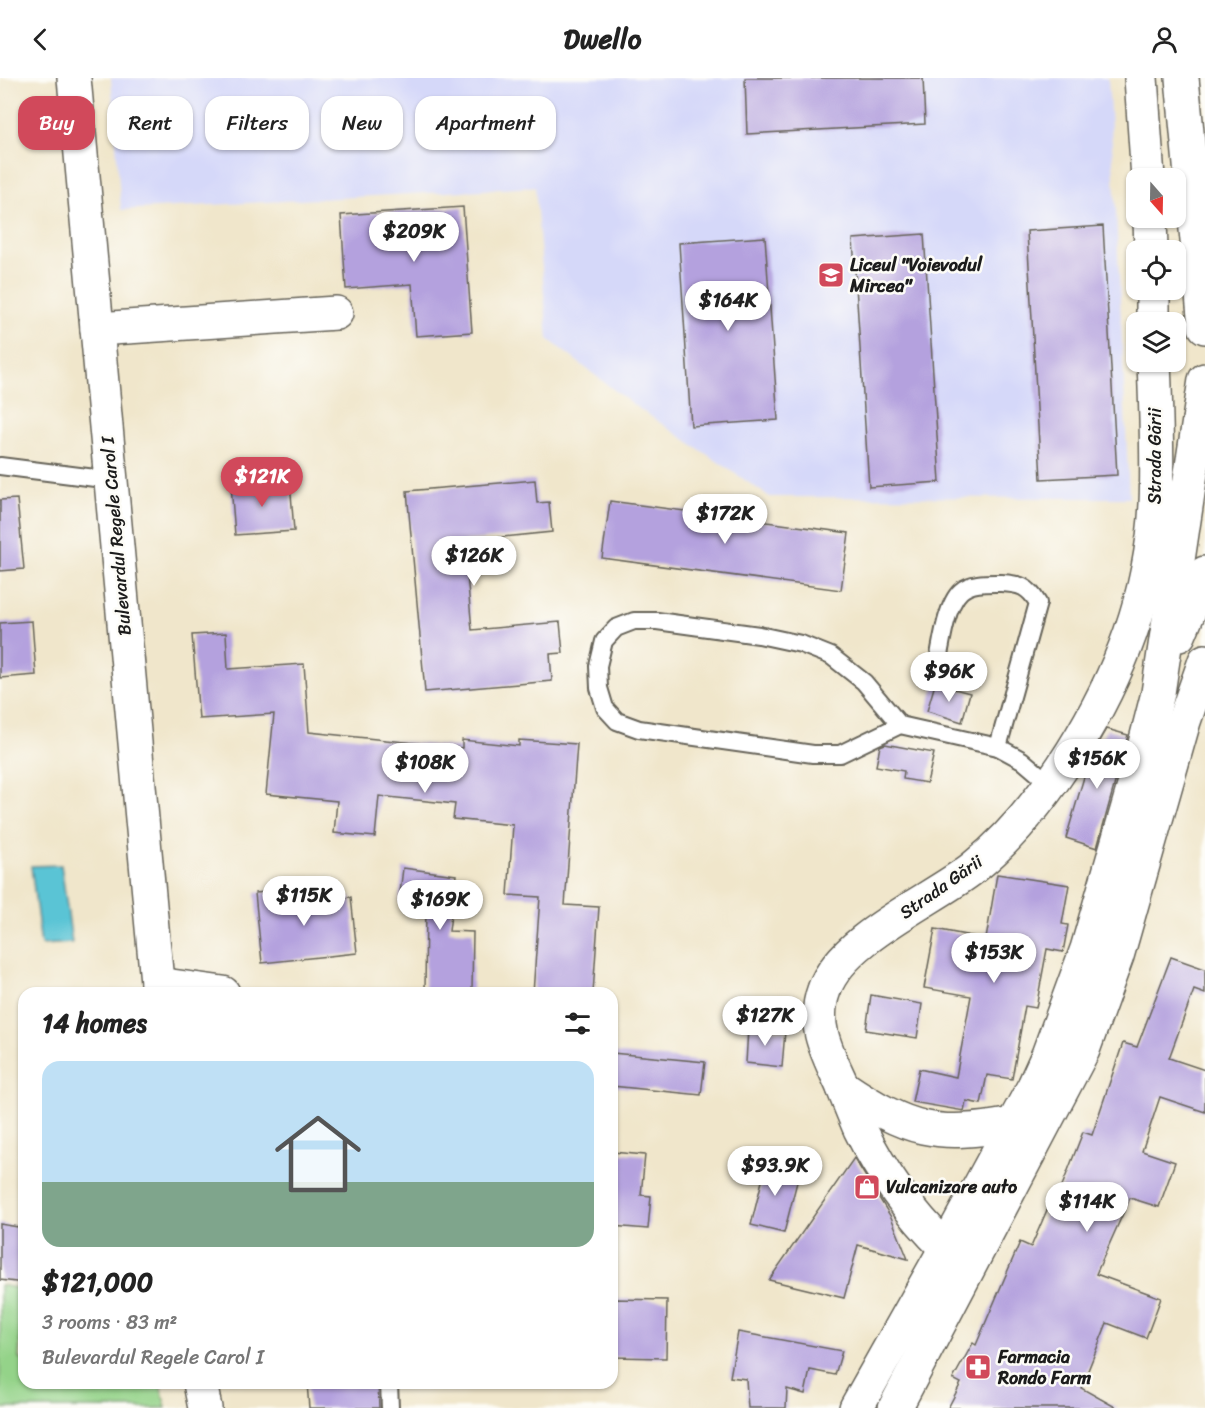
<!DOCTYPE html>
<meta charset="utf-8">
<style>
body{margin:0;font-family:Sriracha,sans-serif;background:#f6f6f6;color:#222;height:100vh;display:flex;flex-direction:column;font-size:22px;white-space:nowrap}
*{box-sizing:border-box;margin:0}
p{font-size:20px;color:#767676}
.icon{flex:none;width:33px;height:33px;fill:none;stroke:currentColor;stroke-width:2;stroke-linecap:round;stroke-linejoin:round}
.map{position:relative;flex:1;overflow:hidden}
.sheet{position:absolute;left:18px;top:909px;width:600px;height:402px;display:flex;flex-direction:column;background:#fff;border-radius:18px;box-shadow:0 2px 4px #0004}
.sheet>*{flex:none}
.hud{position:absolute;left:18px;top:18px;width:600px;height:54px;display:flex;gap:12px}
.needle{width:39px;rotate:160deg}
.fabs{position:absolute;left:1126px;top:90px;display:grid;gap:12px}
.fabs a{display:grid;place-items:center;width:60px;height:60px;border-radius:12px;background:#fff;box-shadow:0 2px 4px #0004;font-size:30px}
.price{position:absolute;translate:-50% -51px;padding:0 14px;border-radius:21px;background:#fff;color:#222;font-size:20px;line-height:39px;filter:drop-shadow(0 2px 3px #0008)}
.price::after{content:'';position:absolute;left:50%;top:36px;width:18px;height:14px;margin-left:-9px;background:inherit;clip-path:polygon(0 0,100% 0,50% 100%)}
.price.active{background:#d1495b;color:#fff}
ul{padding:0;list-style:none}
li{display:grid;align-content:center;gap:12px;height:318px;padding:0 24px}
li span{display:grid;place-items:center;height:186px;border-radius:18px;color:#555}
li>.icon{margin-inline-start:auto}
span .icon{width:108px;height:108px;fill:#fffc;stroke-width:1}
li b{font-size:26px}
h2{display:flex;justify-content:space-between;align-items:center;height:72px;padding:0 24px;font-size:26px}
.chip{padding:0 21px;border-radius:18px;background:#fff;box-shadow:0 2px 4px #0004;font-size:21px;line-height:54px}
.chip.active{background:#d1495b;color:#fff}
header{display:flex;justify-content:space-between;align-items:center;height:78px;padding:0 24px;background:#fff;font-size:27px;font-weight:700}
.map>svg:first-child{display:block}
.built{fill:#d5d8f9}
.green{fill:#94d389;stroke:#587852;stroke-width:1.5}
.water{fill:#5ac4d5;stroke:#3b7078;stroke-width:1.5}
.building{fill:#b4a1de}
.lines{fill:none;stroke-linecap:round;stroke-linejoin:round}
.service-casing{stroke:#666359;stroke-width:20}
.minor-casing{stroke:#666359;stroke-width:36}
.secondary-casing{stroke:#666359;stroke-width:36}
.service{stroke:#fff;stroke-width:16}
.minor{stroke:#fff;stroke-width:33}
.secondary{stroke:#fff;stroke-width:33}
.labels{text-anchor:middle;dominant-baseline:central;stroke-width:5;stroke-linejoin:round;paint-order:stroke}
.poi-label{font-size:18px;font-weight:bold;fill:#1c1c1c;stroke:#fdfcf7;text-anchor:start}
.street-label{font-size:18px;fill:#1c1c1c;stroke:#fdfcf7}
</style>
<header><svg class="icon" aria-label="back" viewBox="0 0 24 24"><path d="M15 5l-7 7 7 7"/></svg>Dwello<svg class="icon" aria-label="person" viewBox="0 0 24 24"><circle cx="12" cy="8" r="4"/><path d="M4 21q1-7 8-7t8 7"/></svg></header>
<div class="map">
<svg width="1205" height="1330" viewBox="0 0 1205 1330">
<rect width="100%" height="100%" fill="#fdfcf7"/>
<filter id="ink" filterUnits="userSpaceOnUse"><feTurbulence type="fractalNoise" baseFrequency=".0167" numOctaves="2"/><feDisplacementMap in="SourceGraphic" scale="12" xChannelSelector="R" yChannelSelector="G"/><feConvolveMatrix kernelMatrix="1 2 1 2 8 2 1 2 1" color-interpolation-filters="sRGB"/></filter>
<filter id="wash" filterUnits="userSpaceOnUse"><feTurbulence type="fractalNoise" baseFrequency=".008" numOctaves="4" result="noise"/><feDisplacementMap in="SourceGraphic" scale="24" xChannelSelector="R" yChannelSelector="G"/><feGaussianBlur stdDeviation="1.35" result="paint"/><feColorMatrix in="noise" values="0 0 0 0 0 0 0 0 0 0 0 0 0 0 0 0 0 1.4 0 .05"/><feComposite in="paint" operator="in"/></filter>
<g filter="url(#wash)">
<rect width="100%" height="100%" fill="#f0e6cb"/>
<polygon class="built" points="111,0 1108,0 1116,132 1129,420 770,419 631,325 548,261 535,109 121,132"/>
<polygon class="green" points="0,1207 23,1211 19,1281 24,1282 24,1305 160,1305 166,1330 0,1330"/>
<polygon class="water" points="61,787 72,865 41,867 31,788"/>
<g id="blocks">
<g class="building">
<polygon points="745,0 923,0 925,46 747,56"/>
<polygon points="463,129 472,254 416,258 412,206 346,211 341,137"/>
<polygon points="1103,148 1117,397 1041,401 1027,153"/>
<polygon points="924,156 940,404 869,409 853,161"/>
<polygon points="765,159 778,342 691,348 679,165"/>
<polygon points="535,402 537,425 549,424 552,454 464,463 472,552 560,544 563,575 550,576 552,603 425,614 407,413"/>
<polygon points="290,403 294,453 235,457 231,407"/>
<polygon points="17,421 24,491 0,493 0,422"/>
<polygon points="610,423 849,455 841,512 602,480"/>
<polygon points="32,543 36,597 0,600 0,545"/>
<polygon points="226,555 228,591 304,586 309,654 462,670 462,662 519,668 519,662 577,666 565,827 599,829 593,915 533,915 540,819 508,817 513,747 453,741 455,726 379,718 375,759 334,755 337,723 266,716 274,636 199,641 192,557"/>
<polygon points="935,606 970,615 962,644 927,633"/>
<polygon points="1107,651 1128,657 1097,770 1066,760 1089,682 1091,678 1095,679 1100,663"/>
<polygon points="885,666 934,675 927,705 903,701 904,693 876,688 880,668"/>
<polygon points="403,790 456,797 449,853 473,854 472,913 442,913 442,915 425,915 426,827 399,824"/>
<polygon points="997,796 1069,807 1062,846 1068,847 1063,874 1047,871 1036,930 1025,928 1012,1001 987,997 981,1026 966,1023 964,1033 912,1024 919,991 956,999 971,918 924,910 935,851 986,861"/>
<polygon points="291,812 293,825 351,819 357,875 262,885 255,815"/>
<polygon points="1171,879 1205,891 1205,916 1194,912 1169,980 1205,992 1205,1034 1160,1019 1142,1073 1175,1084 1159,1129 1130,1120 1096,1196 1161,1220 1146,1260 1107,1245 1081,1310 1117,1330 948,1330 961,1305 953,1301 973,1265 976,1267 1020,1164 1031,1169 1050,1125 1055,1126 1083,1054 1092,1057 1123,965 1137,969"/>
<polygon points="871,917 922,926 917,960 866,952"/>
<polygon points="748,950 785,953 782,989 746,985"/>
<polygon points="612,975 705,984 701,1017 612,1008"/>
<polygon points="612,1074 645,1077 641,1117 651,1118 648,1151 612,1148"/>
<polygon points="854,1080 891,1139 908,1181 858,1167 844,1220 769,1202"/>
<polygon points="767,1083 800,1092 784,1155 751,1147"/>
<polygon points="0,1146 24,1150 24,1205 0,1202"/>
<polygon points="612,1221 667,1222 666,1280 612,1279"/>
<polygon points="738,1254 842,1273 835,1297 810,1292 805,1316 787,1311 786,1330 748,1330 746,1301 730,1299"/>
<polygon points="307,1305 378,1305 379,1330 309,1330"/>
</g>
</g>
</g>
<g filter="url(#ink)">
<use href="#blocks" fill-opacity="0" stroke="#666359" stroke-width="1.5"/>
<g class="lines">
<defs>
<g id="service">
<polyline points="0,388 111,402"/>
<path d="M936,596C940,574 945,527 961,513C971,504 988,505 1001,505C1020,506 1028,508 1038,525L998,669"/>
<polyline points="900,647 840,676 813,676 639,651 617,643 605,630 599,610 598,588 604,563 616,550 634,543 657,543 759,557 801,566 831,578 864,604 900,647 998,669 1022,682 1050,706"/>
<polyline points="389,1305 390,1330"/>
</g>
<g id="minor">
<polyline points="1141,0 1148,100"/>
<polyline points="1150,140 1151,172"/>
<polyline points="1153,212 1153,244"/>
<polyline points="97,251 336,235"/>
<polyline points="157,906 223,915"/>
<path d="M946,1170C911,1136 882,1096 860,1051C854,1037 848,1022 842,1007C828,976 811,947 824,912C842,860 931,823 973,790C1013,758 1045,717 1072,674C1120,597 1151,518 1156,426C1158,379 1156,331 1154,284"/>
</g>
<g id="secondary">
<polyline points="74,0 158,915"/>
<polyline points="1182,0 1205,249"/>
<polyline points="1179,557 1205,495"/>
<path d="M843,1009C908,1053 936,1060 1013,1046"/>
<polyline points="200,1305 205,1330"/>
<polyline points="856,1330 946,1170 1034,1008 1048,977 1087,871 1136,701 1158,615 1205,302"/>
<polyline points="895,1330 1083,972 1117,878 1184,643 1205,583"/>
</g>
</defs>
<use href="#service" class="service-casing"/>
<use href="#minor" class="minor-casing"/>
<use href="#secondary" class="secondary-casing"/>
<use href="#service" class="service"/>
<use href="#minor" class="minor"/>
<use href="#secondary" class="secondary"/>
</g>
</g>
<defs>
<symbol id="school-square" viewBox="-11 -11 22 22"><rect x="-9" y="-9" width="18" height="18" rx="4" fill="#d1495b" stroke="#fdfcf7"/><path d="M0-5L7-2L0 1L-7-2ZM-4 1L0 2.5L4 1V4Q0 6-4 4Z" fill="#fff"/></symbol>
<symbol id="shop-square" viewBox="-11 -11 22 22"><rect x="-9" y="-9" width="18" height="18" rx="4" fill="#d1495b" stroke="#fdfcf7"/><path d="M-5-2.5h2.3a2.7 3.5 0 0 1 5.4 0H5L5.5 6h-11ZM-1.5-2.5h3a1.5 2.3 0 0 0-3 0Z" fill="#fff"/></symbol>
<symbol id="pharmacy-square" viewBox="-11 -11 22 22"><rect x="-9" y="-9" width="18" height="18" rx="4" fill="#d1495b" stroke="#fdfcf7"/><path d="M-2-6h4v4h4v4h-4v4h-4v-4h-4v-4h4Z" fill="#fff"/></symbol>
</defs>
<g fill-rule="evenodd">
<use href="#school-square" x="816" y="182" width="30" height="30"/>
<use href="#shop-square" x="852" y="1094" width="30" height="30"/>
<use href="#pharmacy-square" x="963" y="1274" width="30" height="30"/>
</g>
<g class="labels">
<g class="poi-label">
<text x="850" y="187">Liceul "Voievodul<tspan x="850" dy="21">Mircea"</tspan></text>
<text x="886" y="1109">Vulcanizare auto</text>
<text x="998" y="1279">Farmacia<tspan x="998" dy="21">Rondo Farm</tspan></text>
</g>
<g class="street-label">
<text transform="translate(1155 378) rotate(-90)">Strada Gării</text>
<text transform="translate(116 458) rotate(-95)">Bulevardul Regele Carol I</text>
<text transform="translate(941 809) rotate(-35)">Strada Gării</text>
</g>
</g>
</svg>
<div class="fabs">
<a><svg class="needle" viewBox="-14 -14 28 28"><path d="M0-13l5 13h-10z" fill="#e53935"/><path d="M0 13l5-13h-10z" fill="#767676"/></svg></a>
<a><svg class="icon" aria-label="locate" viewBox="0 0 24 24"><circle cx="12" cy="12" r="6"/><path d="M12 2v4M12 18v4M2 12h4M18 12h4"/></svg></a>
<a><svg class="icon" aria-label="layers" viewBox="0 0 24 24"><path d="M12 4l9 5-9 5-9-5zM3 14l9 5 9-5"/></svg></a>
</div>
<b class="price" style="left:414px;top:185px">$209K</b>
<b class="price" style="left:728px;top:254px">$164K</b>
<b class="price active" style="left:262px;top:430px">$121K</b>
<b class="price" style="left:725px;top:467px">$172K</b>
<b class="price" style="left:474px;top:509px">$126K</b>
<b class="price" style="left:949px;top:625px">$96K</b>
<b class="price" style="left:1097px;top:712px">$156K</b>
<b class="price" style="left:425px;top:716px">$108K</b>
<b class="price" style="left:304px;top:849px">$115K</b>
<b class="price" style="left:440px;top:853px">$169K</b>
<b class="price" style="left:994px;top:906px">$153K</b>
<b class="price" style="left:765px;top:969px">$127K</b>
<b class="price" style="left:775px;top:1119px">$93.9K</b>
<b class="price" style="left:1087px;top:1155px">$114K</b>
<div class="hud">
<a class="chip active">Buy</a>
<a class="chip">Rent</a>
<a class="chip">Filters</a>
<a class="chip">New</a>
<a class="chip">Apartment</a>
</div>
<section class="sheet">
<h2>14 homes<svg class="icon" aria-label="filters" viewBox="0 0 24 24"><path d="M4 7h16M4 17h16"/><circle cx="9" cy="7" r="2"/><circle cx="15" cy="17" r="2"/></svg></h2>
<ul>
<li><span style="background:linear-gradient(#bfe0f5 65%,#7fa58c 0)"><svg class="icon" aria-label="home" viewBox="0 0 24 24"><path d="M3 11l9-7 9 7M6 9v11h12V9"/></svg></span><div><b>$121,000</b><p>3 rooms · 83 m²</p><p>Bulevardul Regele Carol I</p></div></li>
</ul>
</section>
</div>
